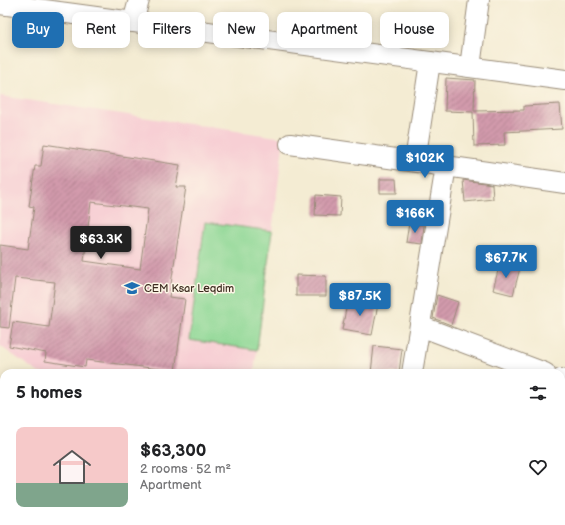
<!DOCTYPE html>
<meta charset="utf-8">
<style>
body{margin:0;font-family:"Balsamiq Sans",sans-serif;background:#f2f2f2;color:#202124;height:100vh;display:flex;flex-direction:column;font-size:15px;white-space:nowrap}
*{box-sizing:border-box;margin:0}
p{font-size:13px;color:#757577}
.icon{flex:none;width:22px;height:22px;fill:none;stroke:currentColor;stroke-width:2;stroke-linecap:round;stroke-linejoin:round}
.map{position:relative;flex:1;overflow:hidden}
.side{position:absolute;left:0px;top:369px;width:565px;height:156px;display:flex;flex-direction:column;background:#fff;border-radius:12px 12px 0 0;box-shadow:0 2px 10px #0003}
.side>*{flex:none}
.guide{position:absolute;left:12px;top:12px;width:541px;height:36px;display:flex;gap:8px}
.price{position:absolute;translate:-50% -34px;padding:0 9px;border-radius:4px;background:#1f6fb2;color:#fff;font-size:13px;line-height:26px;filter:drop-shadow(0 1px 2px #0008)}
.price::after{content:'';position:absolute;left:50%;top:24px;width:12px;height:9px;margin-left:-6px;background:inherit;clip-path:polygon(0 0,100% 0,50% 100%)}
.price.active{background:#222;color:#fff}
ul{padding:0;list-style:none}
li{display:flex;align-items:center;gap:12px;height:100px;padding:0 16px}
li span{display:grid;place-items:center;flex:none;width:112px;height:80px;border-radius:8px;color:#555}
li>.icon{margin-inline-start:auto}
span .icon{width:48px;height:48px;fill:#fffc;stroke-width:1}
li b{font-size:17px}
h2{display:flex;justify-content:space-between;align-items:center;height:48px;padding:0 16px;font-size:17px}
.tag{padding:0 14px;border-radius:8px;background:#fff;box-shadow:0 2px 10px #0003;font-size:14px;line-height:36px}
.tag.active{background:#1f6fb2;color:#fff}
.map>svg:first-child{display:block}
.built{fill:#f7cfd4}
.park{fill:#8dd794;stroke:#648059}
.building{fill:url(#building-hatch);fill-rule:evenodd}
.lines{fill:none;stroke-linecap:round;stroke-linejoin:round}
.minor-casing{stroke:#988b78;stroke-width:22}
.minor{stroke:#fff;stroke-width:20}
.labels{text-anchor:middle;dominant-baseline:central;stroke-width:3;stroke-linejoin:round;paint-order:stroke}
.poi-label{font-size:11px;fill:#3b2a1e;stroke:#fcf5e5;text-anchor:start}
</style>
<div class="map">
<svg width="565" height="525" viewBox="0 0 565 525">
<defs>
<pattern id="building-hatch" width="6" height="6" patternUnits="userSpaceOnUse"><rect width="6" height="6" fill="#d29aac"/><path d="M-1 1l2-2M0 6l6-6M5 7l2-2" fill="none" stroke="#ac7e8b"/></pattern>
</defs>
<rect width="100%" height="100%" fill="#fcf5e5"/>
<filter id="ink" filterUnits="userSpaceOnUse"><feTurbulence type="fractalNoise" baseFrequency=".025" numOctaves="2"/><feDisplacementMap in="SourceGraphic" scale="8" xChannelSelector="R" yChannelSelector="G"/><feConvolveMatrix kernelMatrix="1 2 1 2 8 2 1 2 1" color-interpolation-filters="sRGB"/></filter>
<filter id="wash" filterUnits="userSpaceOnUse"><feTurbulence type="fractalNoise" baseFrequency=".012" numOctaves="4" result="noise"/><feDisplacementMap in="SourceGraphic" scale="16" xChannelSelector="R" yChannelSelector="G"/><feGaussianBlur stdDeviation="0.9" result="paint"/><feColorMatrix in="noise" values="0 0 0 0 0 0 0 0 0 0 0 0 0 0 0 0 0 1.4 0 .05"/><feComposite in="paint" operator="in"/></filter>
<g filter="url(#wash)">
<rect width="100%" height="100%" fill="#f4ecd3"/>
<polygon class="built" points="0,96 284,138 254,373 39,373 0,346"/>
<g class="park">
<polygon points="205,222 272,231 257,350 189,340"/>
<polygon points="310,521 450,521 455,525 307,525"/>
</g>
<g id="blocks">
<g class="building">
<polygon points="446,78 475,80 474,111 524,110 524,106 560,104 562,129 504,132 505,145 474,146 473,112 445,111"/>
<path d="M44,144L180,165L176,187H186L169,297L185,299L175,371L86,360L85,367L45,361L46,353L9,346L13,322L49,327L55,282L15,278L9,328L0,327V245L28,249L34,207L29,206L35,166H41ZM91,202L148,209L140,269L84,261Z"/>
<polygon points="380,179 396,179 397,193 380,193"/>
<polygon points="463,180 492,184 493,199 465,202"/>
<polygon points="316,195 341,197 340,216 315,215"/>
<polygon points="409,223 424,225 422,244 406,242"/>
<polygon points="500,263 520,268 513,295 493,290"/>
<polygon points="296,275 326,276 326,296 296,296"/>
<polygon points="437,295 458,302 451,325 433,318"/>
<polygon points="348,298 378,304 372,335 342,330"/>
<polygon points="374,346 402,349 399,373 371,373"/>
</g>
</g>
</g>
<g filter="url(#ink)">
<use href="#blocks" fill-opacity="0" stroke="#988b78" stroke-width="1"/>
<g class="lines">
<defs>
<g id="minor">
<polyline points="0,4 565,80"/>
<polyline points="133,22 139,0"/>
<polyline points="470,67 479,0"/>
<polyline points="290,144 565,183"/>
<polyline points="415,161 430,62"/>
<polyline points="420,326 545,373"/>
<polyline points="412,373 446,166"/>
<polyline points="561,379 565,380"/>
<polyline points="561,406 565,400"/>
<polyline points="0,439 4,436"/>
<polyline points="488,525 490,521"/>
</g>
</defs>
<use href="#minor" class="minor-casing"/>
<use href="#minor" class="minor"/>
</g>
</g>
<defs>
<symbol id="school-bare" viewBox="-9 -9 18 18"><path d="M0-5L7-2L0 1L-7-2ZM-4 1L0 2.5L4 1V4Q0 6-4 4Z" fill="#1f6fb2" stroke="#fcf5e5" stroke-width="2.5" paint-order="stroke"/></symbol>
</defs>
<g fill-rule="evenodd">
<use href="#school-bare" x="121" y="277" width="22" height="22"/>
</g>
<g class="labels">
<g class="poi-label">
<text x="144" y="288">CEM Ksar Leqdim</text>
</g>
</g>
</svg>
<b class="price" style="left:425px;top:179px">$102K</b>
<b class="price" style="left:415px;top:234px">$166K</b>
<b class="price active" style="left:101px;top:260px">$63.3K</b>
<b class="price" style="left:506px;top:279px">$67.7K</b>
<b class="price" style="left:360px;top:317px">$87.5K</b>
<div class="guide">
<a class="tag active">Buy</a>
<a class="tag">Rent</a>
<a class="tag">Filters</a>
<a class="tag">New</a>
<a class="tag">Apartment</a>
<a class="tag">House</a>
</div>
<section class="side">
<h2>5 homes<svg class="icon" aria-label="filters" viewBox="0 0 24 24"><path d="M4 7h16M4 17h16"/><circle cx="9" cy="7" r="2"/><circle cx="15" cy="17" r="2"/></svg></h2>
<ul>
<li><span style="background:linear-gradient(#f6c9c9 70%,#7fa58c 0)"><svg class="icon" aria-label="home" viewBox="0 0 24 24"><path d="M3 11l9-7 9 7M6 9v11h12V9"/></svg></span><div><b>$63,300</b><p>2 rooms · 52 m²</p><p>Apartment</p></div><svg class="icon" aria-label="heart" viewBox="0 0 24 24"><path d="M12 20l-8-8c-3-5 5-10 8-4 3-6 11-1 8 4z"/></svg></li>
</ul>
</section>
</div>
